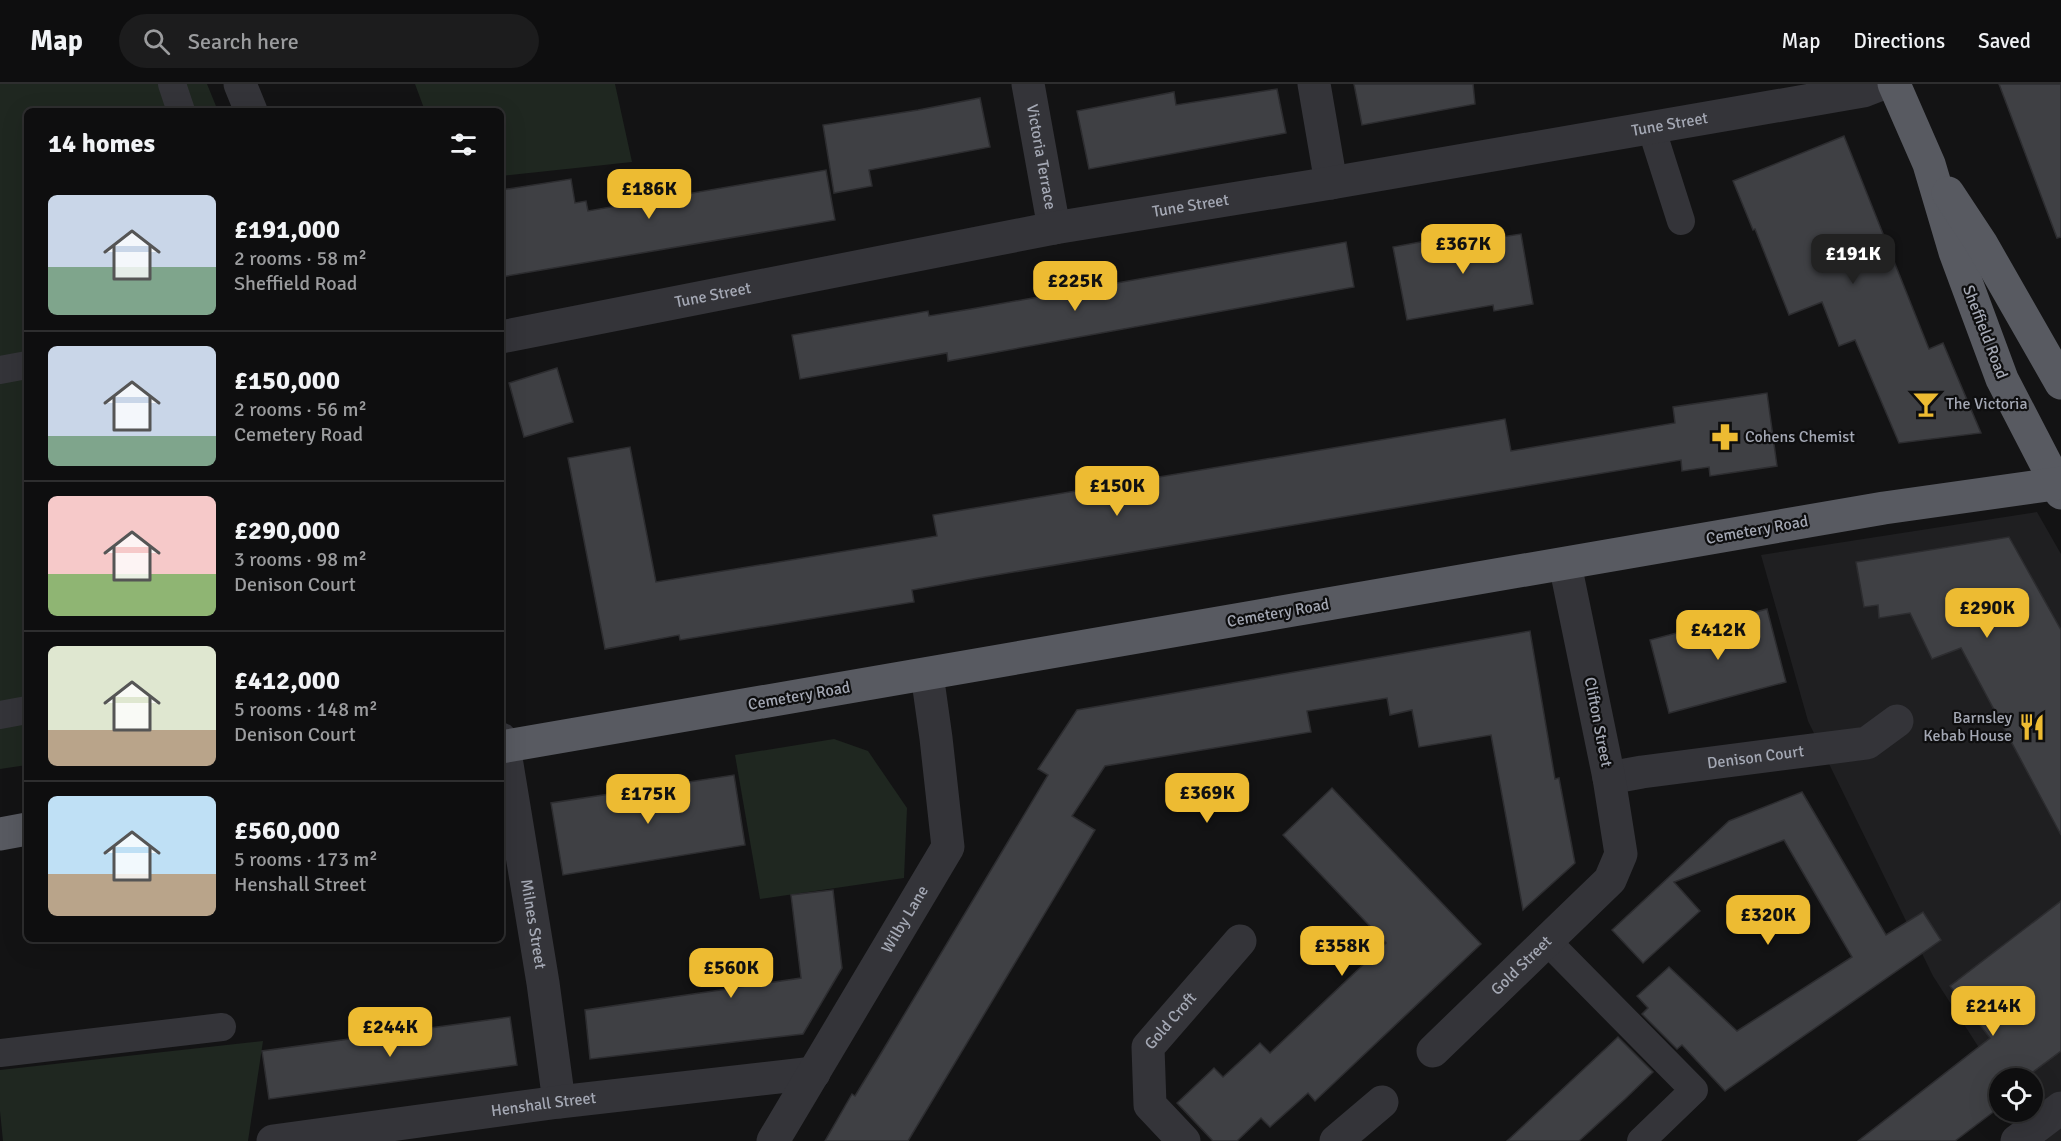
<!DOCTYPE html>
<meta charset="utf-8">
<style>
body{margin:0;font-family:Signika,sans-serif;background:#1c1c1d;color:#f1f3f6;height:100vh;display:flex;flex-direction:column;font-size:22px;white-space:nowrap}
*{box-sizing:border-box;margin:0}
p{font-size:20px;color:#9b9c9e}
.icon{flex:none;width:33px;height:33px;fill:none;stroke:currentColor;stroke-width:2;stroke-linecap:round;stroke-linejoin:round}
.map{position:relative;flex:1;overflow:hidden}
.panel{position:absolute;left:24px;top:24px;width:480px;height:834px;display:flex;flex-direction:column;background:#0e0e0f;border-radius:9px;box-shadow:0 6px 24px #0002,0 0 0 2px #2e2e2f}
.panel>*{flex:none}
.buttons{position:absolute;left:1989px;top:984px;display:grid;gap:12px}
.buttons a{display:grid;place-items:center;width:54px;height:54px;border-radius:50%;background:#0e0e0f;box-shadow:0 6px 24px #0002,0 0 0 2px #2e2e2f;font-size:30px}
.price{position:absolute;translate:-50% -51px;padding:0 14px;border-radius:12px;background:#edbb32;color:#111;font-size:20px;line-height:39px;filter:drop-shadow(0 2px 3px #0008)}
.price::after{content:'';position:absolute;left:50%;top:36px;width:18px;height:14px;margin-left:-9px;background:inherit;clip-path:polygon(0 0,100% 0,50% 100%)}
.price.selected{background:#222;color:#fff}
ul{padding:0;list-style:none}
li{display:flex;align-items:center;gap:18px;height:150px;padding:0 24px}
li+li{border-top:2px solid #2e2e2f}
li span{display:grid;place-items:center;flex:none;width:168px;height:120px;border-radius:9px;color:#555}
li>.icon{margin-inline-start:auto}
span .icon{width:72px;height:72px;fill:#fffc;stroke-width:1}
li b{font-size:26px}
h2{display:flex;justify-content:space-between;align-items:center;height:72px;padding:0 24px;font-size:26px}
header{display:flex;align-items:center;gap:36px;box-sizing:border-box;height:84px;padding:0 30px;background:#0e0e0f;border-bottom:2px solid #2e2e2f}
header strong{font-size:28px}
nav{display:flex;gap:33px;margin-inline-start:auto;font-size:21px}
.search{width:420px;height:54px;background:#1c1c1d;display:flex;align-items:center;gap:15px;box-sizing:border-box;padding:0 21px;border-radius:33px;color:#9b9c9e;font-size:22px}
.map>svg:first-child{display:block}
.built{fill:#1f1f21}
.green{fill:#1f2720}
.building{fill:#3f4044;stroke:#2d2d30;stroke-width:1.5}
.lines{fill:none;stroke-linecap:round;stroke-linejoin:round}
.service{stroke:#343439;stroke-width:28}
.minor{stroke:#343439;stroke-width:33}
.trunk{stroke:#585a61;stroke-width:33}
.labels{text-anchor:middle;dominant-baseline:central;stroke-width:4.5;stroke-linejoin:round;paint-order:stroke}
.street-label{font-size:16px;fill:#a4a8b4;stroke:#0e0e0f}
.poi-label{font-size:16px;fill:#a4a8b4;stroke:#0e0e0f;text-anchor:start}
</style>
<header>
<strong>Map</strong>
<div class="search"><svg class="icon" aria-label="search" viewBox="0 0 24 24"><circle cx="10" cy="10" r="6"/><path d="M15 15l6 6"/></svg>Search here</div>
<nav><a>Map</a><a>Directions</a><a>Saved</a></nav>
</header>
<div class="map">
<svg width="2061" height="1057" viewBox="0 0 2061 1057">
<rect width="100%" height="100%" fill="#131314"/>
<polygon class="built" points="2037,428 2061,470 2061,1057 2039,1057 2020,1028 2032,1028 2032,994 1999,995 1933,892 1808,637 1761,471"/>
<g class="green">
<polygon points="0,0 207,0 218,27 27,27 27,681 0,685"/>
<polygon points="415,0 615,0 632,78 501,92 501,27 425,27"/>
<polygon points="834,655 868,667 907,724 904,794 760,815 735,671"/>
<polygon points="263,957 248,1057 3,1057 0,1027 0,986"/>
</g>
<g class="building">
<polygon points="1354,0 1473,0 1475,20 1362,41"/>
<polygon points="1999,0 2061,0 2061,153 2057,154"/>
<polygon points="1277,5 1286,49 1089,85 1077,27 1174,8 1176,21"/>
<polygon points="980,14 990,63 869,86 872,102 834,109 823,41 918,26"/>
<polygon points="1844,52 1929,265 1943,259 1981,349 1899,359 1855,256 1839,262 1822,218 1789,231 1755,145 1753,146 1733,97"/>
<polygon points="826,86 835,136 501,193 501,106 571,95 575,119 586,117 588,127"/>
<polygon points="1480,147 1481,156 1521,150 1533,220 1494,227 1493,221 1407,236 1393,163"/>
<polygon points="1346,158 1354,203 948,277 947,269 800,295 792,251 928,227 929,232 971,225"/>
<polygon points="557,284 573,338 524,353 509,299"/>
<polygon points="1767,309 1777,382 1710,392 1709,383 1682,387 1681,376 978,494 912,506 914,518 680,556 679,551 605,565 568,374 630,363 656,498 937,452 933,431 1505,335 1511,367 1675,339 1673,323"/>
<polygon points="2009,453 2061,546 2061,751 1961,564 1932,575 1910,529 1879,534 1878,521 1864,523 1856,478"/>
<polygon points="1767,525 1786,598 1669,629 1650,556"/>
<polygon points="1530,547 1555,695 1559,694 1575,779 1523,826 1491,651 1419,663 1412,626 1390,631 1387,614 1307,627 1311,648 1105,682 1072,732 1095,746 908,1057 825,1057 852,1010 855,1012 880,971 1048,691 1038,685 1077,626"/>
<polygon points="734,691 745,761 563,791 551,719"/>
<polygon points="1332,704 1481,860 1315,1017 1308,1009 1270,1043 1261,1034 1237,1057 1213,1057 1177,1019 1214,984 1223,993 1260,959 1270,969 1386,859 1283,751"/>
<polygon points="1802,708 1886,851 1923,828 1941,856 1725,1007 1682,961 1677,965 1642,930 1648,924 1637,912 1669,883 1737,947 1852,873 1784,756 1674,798 1700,827 1643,879 1612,846 1729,737"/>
<polygon points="833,806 842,884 803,950 590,975 585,926 801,894 791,811"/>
<polygon points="2061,817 2061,967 2025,994 2000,994 2000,1023 1955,1057 1858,1057 1990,954 1950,902"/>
<polygon points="510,933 517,981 269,1015 262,967"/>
<polygon points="1618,953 1653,988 1625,1015 1579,1057 1507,1057"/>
</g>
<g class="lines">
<g class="service">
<polyline points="172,0 181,27"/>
<polyline points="1651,43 1681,137"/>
<polyline points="0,286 27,281"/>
<polyline points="0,631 27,626"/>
<polyline points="1546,856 1694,1006 1641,1057"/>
<polyline points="0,969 222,943"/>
</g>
<g class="minor">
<polyline points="240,0 251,27"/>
<path id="s1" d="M1028,0L1054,144"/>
<polyline points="1314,0 1331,99"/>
<path id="s2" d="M501,253L1054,144L1331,99L1863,7L1881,0"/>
<path id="s3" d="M501,655L504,662L543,899L559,1018"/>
<path id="s4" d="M1609,694L1642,688L1867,659L1897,637"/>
<path id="s5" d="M1433,967L1610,796L1621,770L1609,694L1565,480"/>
<path id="s6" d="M273,1057L559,1018L814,989"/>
<path id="s7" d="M773,1057L948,763L936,654L927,590"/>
<path id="s8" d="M1184,1057L1150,1021L1148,963L1240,857"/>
<polyline points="1336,1057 1382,1018"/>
<polyline points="2017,1057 2061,1024"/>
</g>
<g class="trunk">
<polyline points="1894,0 1929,80 1955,168 2002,295 2061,409"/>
<polyline points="1948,109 1981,159 2061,299"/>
<polyline points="501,663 1884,424 2061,399"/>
<polyline points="0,750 27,745"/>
</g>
</g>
<defs>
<symbol id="bar-bare" viewBox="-9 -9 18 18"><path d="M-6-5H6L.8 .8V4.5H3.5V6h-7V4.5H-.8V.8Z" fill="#edbb32" stroke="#0e0e0f" stroke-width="2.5" paint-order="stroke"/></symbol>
<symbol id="pharmacy-bare" viewBox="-9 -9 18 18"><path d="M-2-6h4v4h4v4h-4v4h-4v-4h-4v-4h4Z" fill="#edbb32" stroke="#0e0e0f" stroke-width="2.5" paint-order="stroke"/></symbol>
<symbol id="restaurant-bare" viewBox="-9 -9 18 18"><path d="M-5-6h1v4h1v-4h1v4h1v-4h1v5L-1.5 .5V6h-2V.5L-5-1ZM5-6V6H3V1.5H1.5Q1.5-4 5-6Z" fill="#edbb32" stroke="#0e0e0f" stroke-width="2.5" paint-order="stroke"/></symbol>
</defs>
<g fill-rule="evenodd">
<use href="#bar-bare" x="1907" y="301" width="38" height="38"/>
<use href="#pharmacy-bare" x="1706" y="334" width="38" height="38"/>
<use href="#restaurant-bare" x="2013" y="624" width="38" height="38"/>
</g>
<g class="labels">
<g class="street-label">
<text stroke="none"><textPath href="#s2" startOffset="1188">Tune Street</textPath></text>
<text stroke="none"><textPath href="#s1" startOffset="74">Victoria Terrace</textPath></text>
<text stroke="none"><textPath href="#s2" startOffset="702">Tune Street</textPath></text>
<text stroke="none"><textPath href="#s2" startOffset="216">Tune Street</textPath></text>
<text transform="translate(1985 248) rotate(69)">Sheffield Road</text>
<text transform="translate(1757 446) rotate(-10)">Cemetery Road</text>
<text transform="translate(1278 529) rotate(-10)">Cemetery Road</text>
<text transform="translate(799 612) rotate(-10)">Cemetery Road</text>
<text transform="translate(1598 638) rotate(79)">Clifton Street</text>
<text stroke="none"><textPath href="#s4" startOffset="148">Denison Court</textPath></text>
<text stroke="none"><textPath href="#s7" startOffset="258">Wilby Lane</textPath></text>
<text stroke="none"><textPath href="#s3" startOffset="188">Milnes Street</textPath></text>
<text stroke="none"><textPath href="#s5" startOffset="123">Gold Street</textPath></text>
<text stroke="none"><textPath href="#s8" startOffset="142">Gold Croft</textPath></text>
<text stroke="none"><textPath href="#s6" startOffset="273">Henshall Street</textPath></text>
</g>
<g class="poi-label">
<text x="1946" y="320">The Victoria</text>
<text x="1745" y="353">Cohens Chemist</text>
<text x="2012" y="634" text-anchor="end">Barnsley<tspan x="2012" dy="18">Kebab House</tspan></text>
</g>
</g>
</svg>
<div class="buttons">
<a><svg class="icon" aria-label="locate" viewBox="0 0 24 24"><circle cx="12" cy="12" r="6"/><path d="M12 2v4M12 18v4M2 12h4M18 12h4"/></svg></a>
</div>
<b class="price" style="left:649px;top:136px">£186K</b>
<b class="price" style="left:1463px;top:191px">£367K</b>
<b class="price selected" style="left:1853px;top:201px">£191K</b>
<b class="price" style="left:1075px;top:228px">£225K</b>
<b class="price" style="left:1117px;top:433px">£150K</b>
<b class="price" style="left:1987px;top:555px">£290K</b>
<b class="price" style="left:1718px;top:577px">£412K</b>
<b class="price" style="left:1207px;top:740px">£369K</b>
<b class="price" style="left:648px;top:741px">£175K</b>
<b class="price" style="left:1768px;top:862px">£320K</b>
<b class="price" style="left:1342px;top:893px">£358K</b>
<b class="price" style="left:731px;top:915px">£560K</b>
<b class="price" style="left:1993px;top:953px">£214K</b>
<b class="price" style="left:390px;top:974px">£244K</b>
<section class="panel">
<h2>14 homes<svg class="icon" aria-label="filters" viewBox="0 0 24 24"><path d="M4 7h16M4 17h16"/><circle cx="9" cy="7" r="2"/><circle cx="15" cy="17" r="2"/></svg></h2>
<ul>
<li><span style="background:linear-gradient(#c9d6e8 60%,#7fa58c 0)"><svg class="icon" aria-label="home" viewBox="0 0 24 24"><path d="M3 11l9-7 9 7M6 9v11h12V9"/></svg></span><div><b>£191,000</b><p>2 rooms · 58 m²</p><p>Sheffield Road</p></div></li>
<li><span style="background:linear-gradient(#c9d6e8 75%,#7fa58c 0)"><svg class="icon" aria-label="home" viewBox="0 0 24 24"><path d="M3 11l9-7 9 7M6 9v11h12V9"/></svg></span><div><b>£150,000</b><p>2 rooms · 56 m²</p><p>Cemetery Road</p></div></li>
<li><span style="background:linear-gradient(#f6c9c9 65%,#8fb573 0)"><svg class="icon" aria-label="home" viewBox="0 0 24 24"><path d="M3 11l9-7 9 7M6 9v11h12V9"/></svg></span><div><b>£290,000</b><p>3 rooms · 98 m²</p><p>Denison Court</p></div></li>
<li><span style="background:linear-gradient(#dfe7d0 70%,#b9a48a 0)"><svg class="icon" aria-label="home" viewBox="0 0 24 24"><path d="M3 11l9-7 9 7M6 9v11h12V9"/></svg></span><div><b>£412,000</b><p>5 rooms · 148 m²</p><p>Denison Court</p></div></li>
<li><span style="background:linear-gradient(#bfe0f5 65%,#b9a48a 0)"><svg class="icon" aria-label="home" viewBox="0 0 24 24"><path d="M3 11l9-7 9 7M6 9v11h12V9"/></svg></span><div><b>£560,000</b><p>5 rooms · 173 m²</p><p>Henshall Street</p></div></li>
</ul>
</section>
</div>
